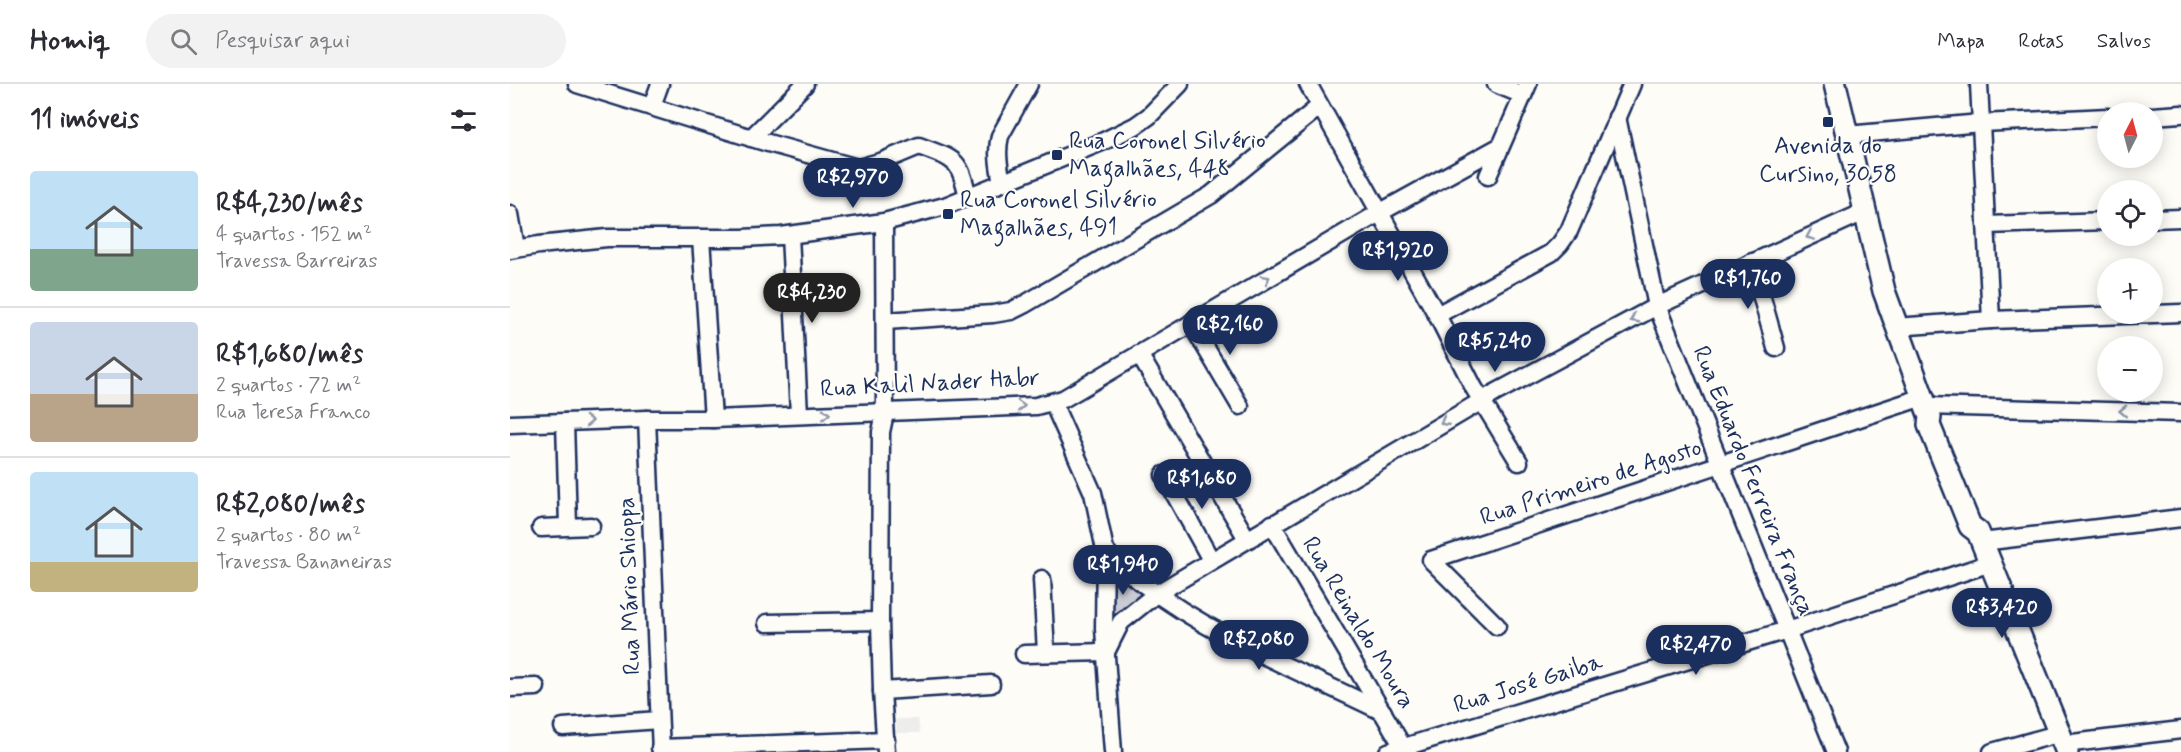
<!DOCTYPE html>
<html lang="pt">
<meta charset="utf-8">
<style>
body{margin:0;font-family:Mynerve,sans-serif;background:#f2f2f3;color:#2b2b33;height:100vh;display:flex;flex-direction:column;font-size:22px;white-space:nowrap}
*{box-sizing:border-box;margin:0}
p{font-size:20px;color:#7c7c81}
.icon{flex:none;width:33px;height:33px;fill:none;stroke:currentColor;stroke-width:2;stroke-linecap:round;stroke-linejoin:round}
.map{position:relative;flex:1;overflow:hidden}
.panel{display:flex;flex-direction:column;background:#fff;width:510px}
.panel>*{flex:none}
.needle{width:39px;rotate:6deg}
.buttons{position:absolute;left:1587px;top:18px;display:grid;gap:12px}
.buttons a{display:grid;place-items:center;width:66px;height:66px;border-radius:50%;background:#fff;box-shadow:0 3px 15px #0003;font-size:30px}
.price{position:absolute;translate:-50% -51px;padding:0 14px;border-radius:21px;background:#1b2f5e;color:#fff;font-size:20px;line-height:39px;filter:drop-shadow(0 2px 3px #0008)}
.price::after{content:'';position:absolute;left:50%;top:36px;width:18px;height:14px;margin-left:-9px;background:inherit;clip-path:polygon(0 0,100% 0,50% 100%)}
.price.current{background:#222;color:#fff}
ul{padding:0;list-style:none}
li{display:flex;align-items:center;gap:18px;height:150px;padding:0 30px}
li+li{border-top:2px solid #e1e1e2}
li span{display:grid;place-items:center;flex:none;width:168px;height:120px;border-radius:6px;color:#555}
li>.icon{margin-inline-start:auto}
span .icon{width:72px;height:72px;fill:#fffc;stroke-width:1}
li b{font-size:26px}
h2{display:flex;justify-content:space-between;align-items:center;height:72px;padding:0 30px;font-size:26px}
header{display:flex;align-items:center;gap:36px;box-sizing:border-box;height:84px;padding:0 30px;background:#fff;border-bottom:2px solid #e1e1e2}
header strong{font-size:28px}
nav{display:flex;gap:33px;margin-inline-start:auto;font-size:21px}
.search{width:420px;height:54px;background:#f2f2f3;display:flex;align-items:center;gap:15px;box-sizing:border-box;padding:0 21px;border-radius:33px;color:#7c7c81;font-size:22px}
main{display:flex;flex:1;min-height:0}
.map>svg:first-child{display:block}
.built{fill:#edeeec}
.building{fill:#c9ccd3;stroke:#1b2f5e;stroke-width:1.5}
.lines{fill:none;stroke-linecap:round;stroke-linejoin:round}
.minor-casing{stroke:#1b2f5e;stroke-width:21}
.major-casing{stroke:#1b2f5e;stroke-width:26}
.minor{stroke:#fdfcf7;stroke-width:16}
.major{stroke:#fdfcf7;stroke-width:21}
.oneway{stroke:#8c96aa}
.poi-dot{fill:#1b2f5e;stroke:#fdfcf7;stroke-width:2}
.labels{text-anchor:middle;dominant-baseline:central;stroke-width:4.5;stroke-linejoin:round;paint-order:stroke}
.poi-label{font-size:24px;fill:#1b2f5e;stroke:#fdfcf7;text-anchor:start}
.street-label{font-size:24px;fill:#1b2f5e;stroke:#fdfcf7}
</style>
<header>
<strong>Homiq</strong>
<div class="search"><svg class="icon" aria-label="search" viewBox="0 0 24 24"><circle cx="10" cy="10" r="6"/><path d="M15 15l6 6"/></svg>Pesquisar aqui</div>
<nav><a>Mapa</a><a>Rotas</a><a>Salvos</a></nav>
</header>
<main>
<section class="panel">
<h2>11 imóveis<svg class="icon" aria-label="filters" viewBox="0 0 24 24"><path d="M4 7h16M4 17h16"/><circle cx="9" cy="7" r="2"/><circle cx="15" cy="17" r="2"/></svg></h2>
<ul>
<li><span style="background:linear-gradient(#bfe0f5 65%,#7fa58c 0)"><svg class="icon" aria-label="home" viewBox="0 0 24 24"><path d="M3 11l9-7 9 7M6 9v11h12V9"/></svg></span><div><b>R$4,230/mês</b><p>4 quartos · 152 m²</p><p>Travessa Barreiras</p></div></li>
<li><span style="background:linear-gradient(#c9d6e8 60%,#b9a48a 0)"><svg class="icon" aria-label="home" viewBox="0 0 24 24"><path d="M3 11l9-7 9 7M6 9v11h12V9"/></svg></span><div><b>R$1,680/mês</b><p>2 quartos · 72 m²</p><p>Rua Teresa Franco</p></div></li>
<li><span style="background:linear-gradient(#bfe0f5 75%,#c2b280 0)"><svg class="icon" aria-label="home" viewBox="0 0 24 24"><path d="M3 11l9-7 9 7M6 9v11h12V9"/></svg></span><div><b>R$2,080/mês</b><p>2 quartos · 80 m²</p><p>Travessa Bananeiras</p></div></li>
</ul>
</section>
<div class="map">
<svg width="1671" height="668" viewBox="0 0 1671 668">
<rect width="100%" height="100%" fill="#fdfcf7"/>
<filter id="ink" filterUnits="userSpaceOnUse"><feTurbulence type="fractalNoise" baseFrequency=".0167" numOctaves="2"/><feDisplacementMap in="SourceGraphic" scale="12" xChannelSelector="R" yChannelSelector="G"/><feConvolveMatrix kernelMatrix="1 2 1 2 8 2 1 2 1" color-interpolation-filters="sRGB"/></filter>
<g filter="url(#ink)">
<polygon class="built" points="386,635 408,635 410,649 386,649"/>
<polygon class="building" points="595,466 646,510 597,561"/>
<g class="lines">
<defs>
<g id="minor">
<path d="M67,0L258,59L348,84L373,77L409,62C445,76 449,73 458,113"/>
<polyline points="798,0 927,231 964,304 1009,378"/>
<polyline points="986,0 1013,11"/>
<polyline points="1469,0 1481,236"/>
<polyline points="142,22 150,0"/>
<polyline points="1642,32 1671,30"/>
<polyline points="1107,33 1147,222 1326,668"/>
<polyline points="1337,51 1471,39 1598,33"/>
<polyline points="241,54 295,0"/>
<polyline points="978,92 1018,0"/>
<path d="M492,99C489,83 486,68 490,52L519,0"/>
<polyline points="0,130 6,164"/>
<polyline points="1642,135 1671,134"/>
<polyline points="374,138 375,329 371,348 370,537 372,607 376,668"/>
<polyline points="1476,141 1598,137"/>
<polyline points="280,151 289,330"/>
<polyline points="191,154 203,335"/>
<polyline points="0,166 29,161 97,154 232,154 271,152 374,138 435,122 594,57 625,42 639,32 670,0"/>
<polyline points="1242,178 1266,264"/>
<polyline points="927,231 1041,169 1050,160 1059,147 1122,0"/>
<polyline points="375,237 483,230 501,227 515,220 701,111 810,22"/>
<polyline points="681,239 730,322"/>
<polyline points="1386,243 1481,236 1671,229"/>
<polyline points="629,270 737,455"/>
<polyline points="543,319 583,409 595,466 594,545 603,668"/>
<polyline points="1416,322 1671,329"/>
<polyline points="137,335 151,668"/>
<polyline points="55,338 58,442"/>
<polyline points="0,340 137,335 203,335 526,322 553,315 869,129 989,63"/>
<polyline points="654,391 701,476"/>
<polyline points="762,440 893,663"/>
<polyline points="31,444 81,442"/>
<polyline points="1472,458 1671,434"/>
<path d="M595,466C606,480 618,488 632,499C704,554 792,588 873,628"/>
<polyline points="532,495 536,569"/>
<polyline points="257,539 370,537"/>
<polyline points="987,542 921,476 1413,313"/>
<polyline points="514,570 596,568 611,538 646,510 985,309 1147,222 1354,128"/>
<polyline points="0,604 26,603"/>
<polyline points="372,607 481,600"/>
<polyline points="53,643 149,636"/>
<polyline points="1554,660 1671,646"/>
<polyline points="150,664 376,656"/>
<polyline points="878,668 1277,546 1481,479"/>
<polyline points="1482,668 1551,649"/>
</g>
<polyline id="major" points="1325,0 1374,207 1420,333 1419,341 1460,442 1468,448 1472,458 1557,668"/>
</defs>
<use href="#minor" class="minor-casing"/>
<use href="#major" class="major-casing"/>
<use href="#minor" class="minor"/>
<use href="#major" class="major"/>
</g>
<defs><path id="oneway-chevron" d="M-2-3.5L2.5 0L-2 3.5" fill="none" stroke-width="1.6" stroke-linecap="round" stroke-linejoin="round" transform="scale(1.5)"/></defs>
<g class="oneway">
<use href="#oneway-chevron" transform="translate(1300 152) rotate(156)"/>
<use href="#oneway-chevron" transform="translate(756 195) rotate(-30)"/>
<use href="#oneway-chevron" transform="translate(1124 235) rotate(152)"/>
<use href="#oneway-chevron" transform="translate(511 322) rotate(-2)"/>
<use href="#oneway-chevron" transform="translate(1613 327) rotate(-179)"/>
<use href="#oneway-chevron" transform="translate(316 330) rotate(-1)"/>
<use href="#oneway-chevron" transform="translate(79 337) rotate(-2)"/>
<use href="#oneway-chevron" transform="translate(934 338) rotate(150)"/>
</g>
</g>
<g class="poi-dot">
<rect x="1312" y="32" width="12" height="12" rx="3"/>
<rect x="541" y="65" width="12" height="12" rx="3"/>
<rect x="432" y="124" width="12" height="12" rx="3"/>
</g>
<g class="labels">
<g class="poi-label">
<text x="559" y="57">Rua Coronel Silvério<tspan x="559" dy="28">Magalhães, 448</tspan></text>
<text x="1318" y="62" text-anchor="middle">Avenida do<tspan x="1318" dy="28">Cursino, 3058</tspan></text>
<text x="450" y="116">Rua Coronel Silvério<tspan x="450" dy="28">Magalhães, 491</tspan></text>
</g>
<g class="street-label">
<text transform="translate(420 300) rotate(-3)">Rua Kalil Nader Habr</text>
<text transform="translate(1243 397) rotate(68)">Rua Eduardo Ferreira França</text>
<text transform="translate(1081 399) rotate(-18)">Rua Primeiro de Agosto</text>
<text transform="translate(120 502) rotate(-92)">Rua Mário Shioppa</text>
<text transform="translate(848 539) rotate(59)">Rua Reinaldo Moura</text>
<text transform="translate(1018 600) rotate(-17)">Rua José Gaiba</text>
</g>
</g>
</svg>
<div class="buttons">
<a><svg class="needle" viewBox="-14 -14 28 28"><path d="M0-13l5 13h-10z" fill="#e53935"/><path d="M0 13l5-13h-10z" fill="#7c7c81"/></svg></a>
<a><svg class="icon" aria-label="locate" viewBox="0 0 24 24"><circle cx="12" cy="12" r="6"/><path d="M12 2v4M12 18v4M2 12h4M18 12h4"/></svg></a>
<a>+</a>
<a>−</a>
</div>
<b class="price" style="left:343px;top:125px">R$2,970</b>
<b class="price" style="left:888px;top:198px">R$1,920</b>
<b class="price" style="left:1238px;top:226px">R$1,760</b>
<b class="price current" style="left:302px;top:240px">R$4,230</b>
<b class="price" style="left:720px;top:272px">R$2,160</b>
<b class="price" style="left:985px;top:289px">R$5,240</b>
<b class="price" style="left:692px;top:426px">R$1,680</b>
<b class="price" style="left:613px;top:512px">R$1,940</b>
<b class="price" style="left:1492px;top:555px">R$3,420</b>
<b class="price" style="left:749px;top:587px">R$2,080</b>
<b class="price" style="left:1186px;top:592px">R$2,470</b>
</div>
</main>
